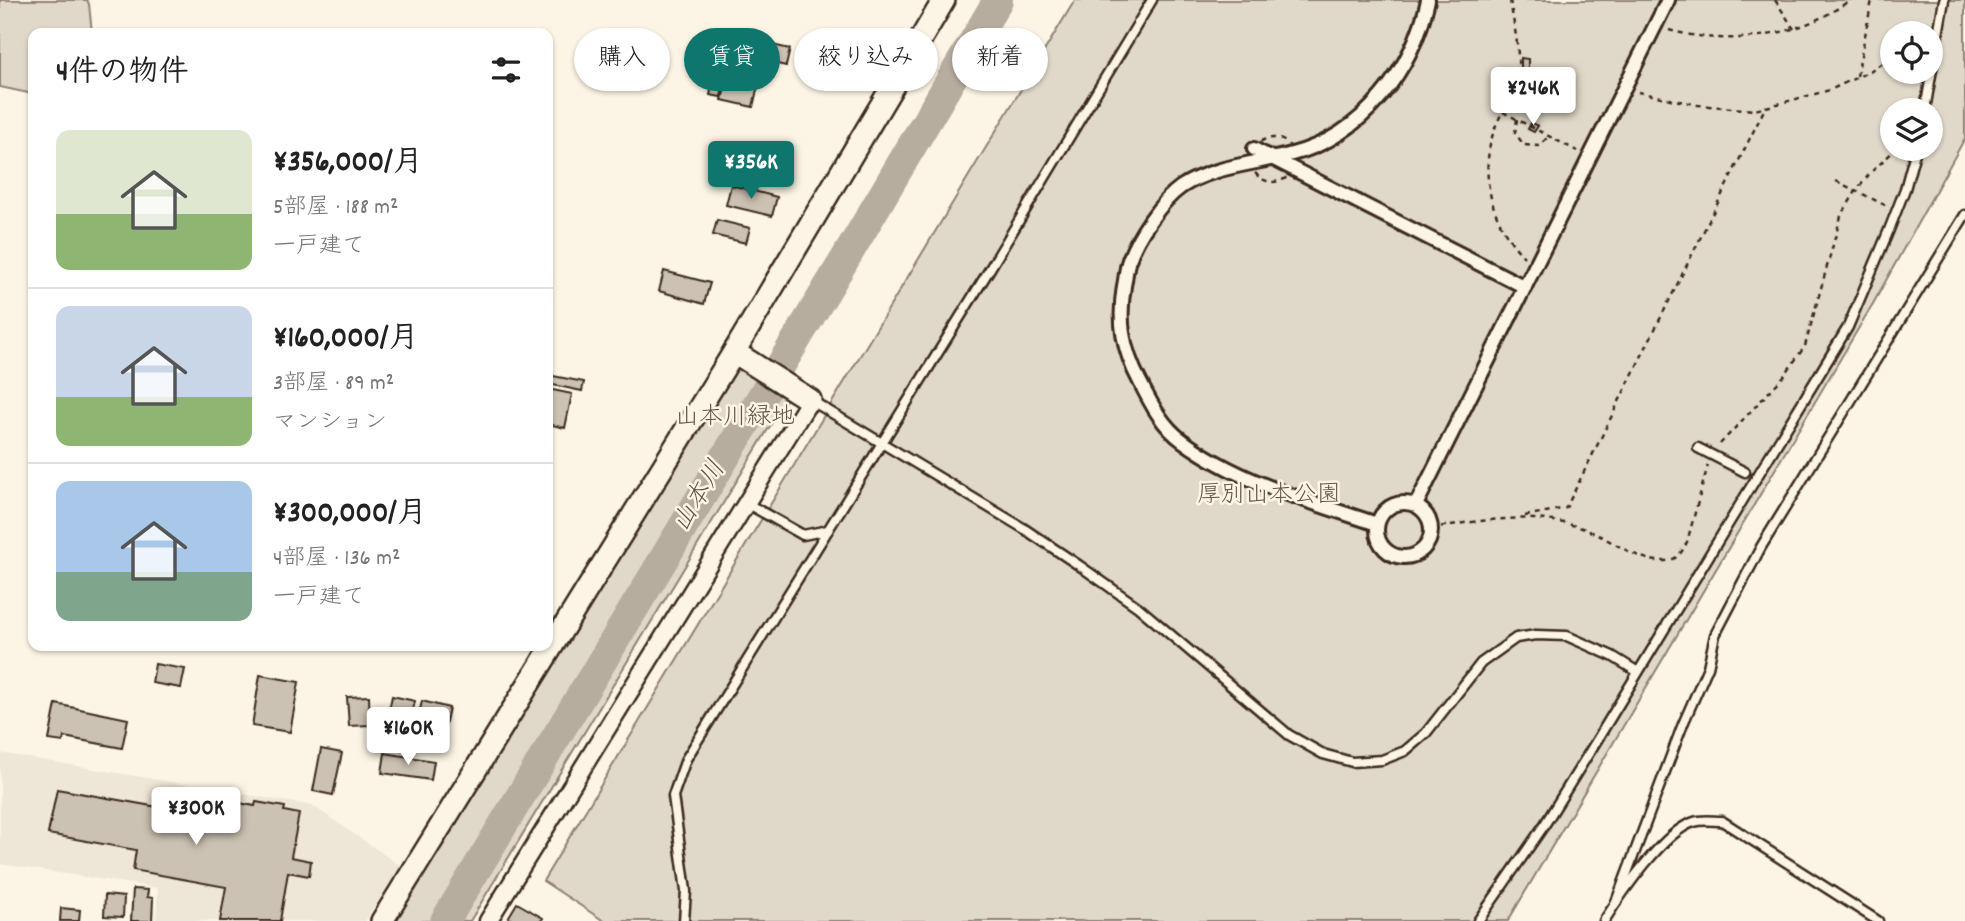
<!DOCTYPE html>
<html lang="ja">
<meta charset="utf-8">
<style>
body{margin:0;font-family:Dekko,"Klee One",sans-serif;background:#f6f6f6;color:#222;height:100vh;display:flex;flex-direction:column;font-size:26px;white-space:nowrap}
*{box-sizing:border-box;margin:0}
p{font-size:23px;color:#767676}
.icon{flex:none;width:38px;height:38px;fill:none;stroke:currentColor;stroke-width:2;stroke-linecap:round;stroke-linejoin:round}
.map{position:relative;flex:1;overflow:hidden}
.drawer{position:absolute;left:28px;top:28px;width:525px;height:623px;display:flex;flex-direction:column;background:#fff;border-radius:14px;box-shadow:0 2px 5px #0004}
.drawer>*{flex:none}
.banner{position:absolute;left:574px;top:28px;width:665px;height:63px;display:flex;gap:14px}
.tools{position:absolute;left:1880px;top:21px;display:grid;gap:14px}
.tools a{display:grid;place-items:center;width:63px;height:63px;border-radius:50%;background:#fff;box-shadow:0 2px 5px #0004;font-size:35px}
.price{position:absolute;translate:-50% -60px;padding:0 16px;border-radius:7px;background:#fff;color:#222;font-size:23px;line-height:46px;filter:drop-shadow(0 2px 4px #0008)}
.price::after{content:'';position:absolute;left:50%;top:42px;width:21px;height:16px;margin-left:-10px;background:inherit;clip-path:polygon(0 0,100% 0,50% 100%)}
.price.selected{background:#0f766e;color:#fff}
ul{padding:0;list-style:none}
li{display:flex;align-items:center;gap:21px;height:175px;padding:0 28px}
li+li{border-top:2px solid #e0e0e0}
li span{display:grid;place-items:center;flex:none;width:196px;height:140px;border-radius:14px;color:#555}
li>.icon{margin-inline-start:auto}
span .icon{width:84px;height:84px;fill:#fffc;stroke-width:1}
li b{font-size:30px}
h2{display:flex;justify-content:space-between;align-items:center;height:84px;padding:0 28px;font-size:30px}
.tag{padding:0 24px;border-radius:32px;background:#fff;box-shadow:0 2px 5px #0004;font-size:24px;line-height:63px}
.tag.selected{background:#0f766e;color:#fff}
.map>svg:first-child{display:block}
.built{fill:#eee6d6}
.green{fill:#e0d8c8;stroke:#8e8173;stroke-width:2;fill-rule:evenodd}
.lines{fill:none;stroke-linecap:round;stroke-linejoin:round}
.river{stroke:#b7ad9e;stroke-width:30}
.building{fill:#ccc2b3;stroke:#3b2a1e;stroke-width:2}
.service-casing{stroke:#3b2a1e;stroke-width:13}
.pedestrian-casing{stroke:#3b2a1e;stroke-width:18}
.minor-casing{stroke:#3b2a1e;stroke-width:21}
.tertiary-casing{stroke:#3b2a1e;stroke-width:26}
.path{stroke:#3b2a1e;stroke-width:2.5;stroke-dasharray:5 5;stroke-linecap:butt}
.service{stroke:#fcf5e5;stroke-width:8}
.pedestrian{stroke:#fcf5e5;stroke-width:12}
.minor{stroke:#fcf5e5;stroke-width:16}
.tertiary{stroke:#fcf5e5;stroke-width:21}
.labels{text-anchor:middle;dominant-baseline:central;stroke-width:5;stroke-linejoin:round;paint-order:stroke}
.park-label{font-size:24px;fill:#645648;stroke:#fcf5e5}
.water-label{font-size:26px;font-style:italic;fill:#605144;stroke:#fcf5e5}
</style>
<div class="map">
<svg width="1965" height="921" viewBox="0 0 1965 921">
<rect width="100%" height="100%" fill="#fcf5e5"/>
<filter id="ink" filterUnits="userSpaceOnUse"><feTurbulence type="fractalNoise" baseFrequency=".0143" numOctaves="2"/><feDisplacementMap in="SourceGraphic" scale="14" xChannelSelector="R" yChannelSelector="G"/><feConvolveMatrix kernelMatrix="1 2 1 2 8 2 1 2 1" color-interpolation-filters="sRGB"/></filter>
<g filter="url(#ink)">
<polygon class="built" points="0,753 313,806 401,866 365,921 156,921 158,888 0,864"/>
<g class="green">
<polygon points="0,0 87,0 89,4 92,33 33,33 33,94 0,87"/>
<path d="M1075,0H1965V138L1874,302L1508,921H604L543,881ZM1892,33H1930V72H1892ZM1892,110H1930V149H1892Z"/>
<polygon points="728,361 787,398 470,921 393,921"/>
</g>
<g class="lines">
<polyline class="river" points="445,921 851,249 998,0"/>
</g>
<g class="building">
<polygon points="711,32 746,39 743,57 707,49"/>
<polygon points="759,42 790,49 786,66 756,59"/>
<polygon points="806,53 838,61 833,84 800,77"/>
<polygon points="1521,58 1528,59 1528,72 1521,71"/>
<polygon points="715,72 726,74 721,97 710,95"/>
<polygon points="728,74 759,81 753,107 722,100"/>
<polygon points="1531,123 1538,126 1534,132 1528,129"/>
<polygon points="731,185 777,197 772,216 726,205"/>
<polygon points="717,220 750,228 746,243 713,235"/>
<polygon points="664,271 710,283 704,304 659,291"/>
<polygon points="548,375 584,382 582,391 548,384"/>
<polygon points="548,389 572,394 565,428 548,424"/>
<polygon points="155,664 185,669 181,688 152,683"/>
<polygon points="260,675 299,682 290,732 252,726"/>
<polygon points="369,696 370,725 349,726 347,697"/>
<polygon points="392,696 415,701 406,739 384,734"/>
<polygon points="422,701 449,708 443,735 416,728"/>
<polygon points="56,704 128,719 122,748 64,737 63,742 49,740"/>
<polygon points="321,749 342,753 333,795 313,791"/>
<polygon points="385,753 434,761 431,780 382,773"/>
<polygon points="57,789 236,821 239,803 255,806 256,802 285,807 284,811 299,814 291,857 311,861 309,876 288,872 280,921 220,921 226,887 133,870 136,850 48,834"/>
<polygon points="133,889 148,890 147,897 153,898 152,921 131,921"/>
<polygon points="105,895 124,897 123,917 104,916"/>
<polygon points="517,903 543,918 541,921 514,921 508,918"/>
<polygon points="61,908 80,910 79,921 60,921"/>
</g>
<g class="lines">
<defs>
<g id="service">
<polyline points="1925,110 1944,0"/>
<polyline points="812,401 1023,528 1080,566 1138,607 1289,735 1323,754 1352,762 1382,760 1405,751 1426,733 1481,663 1516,638 1536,635 1567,636 1612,656 1638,672"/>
<polyline points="1698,448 1745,472"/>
<polyline points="746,503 803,535 828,530"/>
<polyline points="1616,902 1683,724 1708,667 1715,635 1761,547 1965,215"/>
<polyline points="684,921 686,891 673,796 686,759 988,272 1152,0"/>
<polyline points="1478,921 1545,824 1597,740 1848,327 1889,230 1905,189 1916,149"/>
<path d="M1604,921C1621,894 1664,831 1694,822C1702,819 1713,821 1722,821L1878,921"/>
</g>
<g id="pedestrian">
<polyline points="1254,149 1525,287"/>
<circle cx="1404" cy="530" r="27"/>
<polyline points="1416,505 1668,0"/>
<path d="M1377,524C1312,502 1240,483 1183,441C1163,427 1151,404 1140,382C1123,350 1118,322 1124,286C1126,277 1126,268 1129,260C1137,237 1161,201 1181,187C1212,166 1256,164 1292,154C1363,136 1413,69 1428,0"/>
</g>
<polyline id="minor" points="488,921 810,400"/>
<g id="tertiary">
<polyline points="734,352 810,400"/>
<polyline points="382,921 734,352 944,0"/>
</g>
</defs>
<use href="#service" class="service-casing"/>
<use href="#pedestrian" class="pedestrian-casing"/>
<use href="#minor" class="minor-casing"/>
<use href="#tertiary" class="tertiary-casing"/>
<g class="path">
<path d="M1510,0C1514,27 1521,52 1517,80C1515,96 1503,109 1497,123C1477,170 1490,222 1524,257"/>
<polyline points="1775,0 1794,29"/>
<path d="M1669,30C1730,47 1799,38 1850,0"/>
<polyline points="1857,76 1872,0"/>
<polyline points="1638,92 1698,105 1755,110 1830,90 1868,72 1892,57"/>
<polyline points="1503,112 1577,151"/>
<polyline points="1517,119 1515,133 1524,145 1539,146 1549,136"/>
<circle cx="1273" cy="160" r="22"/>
<polyline points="1836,181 1887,206"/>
<polyline points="1720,444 1784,376 1805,346 1841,216 1856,191 1871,172 1896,149"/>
<polyline points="1525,516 1566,508 1766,106"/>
<path d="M1431,528C1484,520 1533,511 1585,529C1607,537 1636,560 1659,561C1675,562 1681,555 1687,542L1708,465"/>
</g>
<use href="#service" class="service"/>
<use href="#pedestrian" class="pedestrian"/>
<use href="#minor" class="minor"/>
<use href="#tertiary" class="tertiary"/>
</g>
</g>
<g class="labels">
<g class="park-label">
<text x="735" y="418">山本川緑地</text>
<text x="1269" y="496">厚別山本公園</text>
</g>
<g class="water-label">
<text transform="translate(700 497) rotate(-59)">山本川</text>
</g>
</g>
</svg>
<div class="tools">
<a><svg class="icon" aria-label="locate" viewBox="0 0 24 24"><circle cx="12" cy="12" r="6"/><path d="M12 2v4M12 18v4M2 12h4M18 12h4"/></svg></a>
<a><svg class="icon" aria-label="layers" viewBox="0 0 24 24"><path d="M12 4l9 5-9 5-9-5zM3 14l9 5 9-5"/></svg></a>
</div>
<b class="price" style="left:1533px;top:127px">¥246K</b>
<b class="price selected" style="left:751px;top:201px">¥356K</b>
<b class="price" style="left:408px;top:767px">¥160K</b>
<b class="price" style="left:196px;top:847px">¥300K</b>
<div class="banner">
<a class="tag">購入</a>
<a class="tag selected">賃貸</a>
<a class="tag">絞り込み</a>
<a class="tag">新着</a>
</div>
<section class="drawer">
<h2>4件の物件<svg class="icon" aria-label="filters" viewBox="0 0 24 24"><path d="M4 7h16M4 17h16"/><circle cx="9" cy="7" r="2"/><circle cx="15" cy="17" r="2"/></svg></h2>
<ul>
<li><span style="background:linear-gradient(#dfe7d0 60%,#8fb573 0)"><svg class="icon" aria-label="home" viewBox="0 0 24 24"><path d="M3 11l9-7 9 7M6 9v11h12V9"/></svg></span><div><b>¥356,000/月</b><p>5部屋 · 188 m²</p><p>一戸建て</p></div></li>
<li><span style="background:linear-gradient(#c9d6e8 65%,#8fb573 0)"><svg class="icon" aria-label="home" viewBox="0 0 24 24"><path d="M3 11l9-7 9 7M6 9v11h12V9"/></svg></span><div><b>¥160,000/月</b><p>3部屋 · 89 m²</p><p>マンション</p></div></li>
<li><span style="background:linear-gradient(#a9c7e8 65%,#7fa58c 0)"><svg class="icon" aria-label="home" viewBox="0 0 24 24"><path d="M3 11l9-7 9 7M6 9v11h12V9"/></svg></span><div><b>¥300,000/月</b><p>4部屋 · 136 m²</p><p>一戸建て</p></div></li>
</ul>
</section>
</div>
